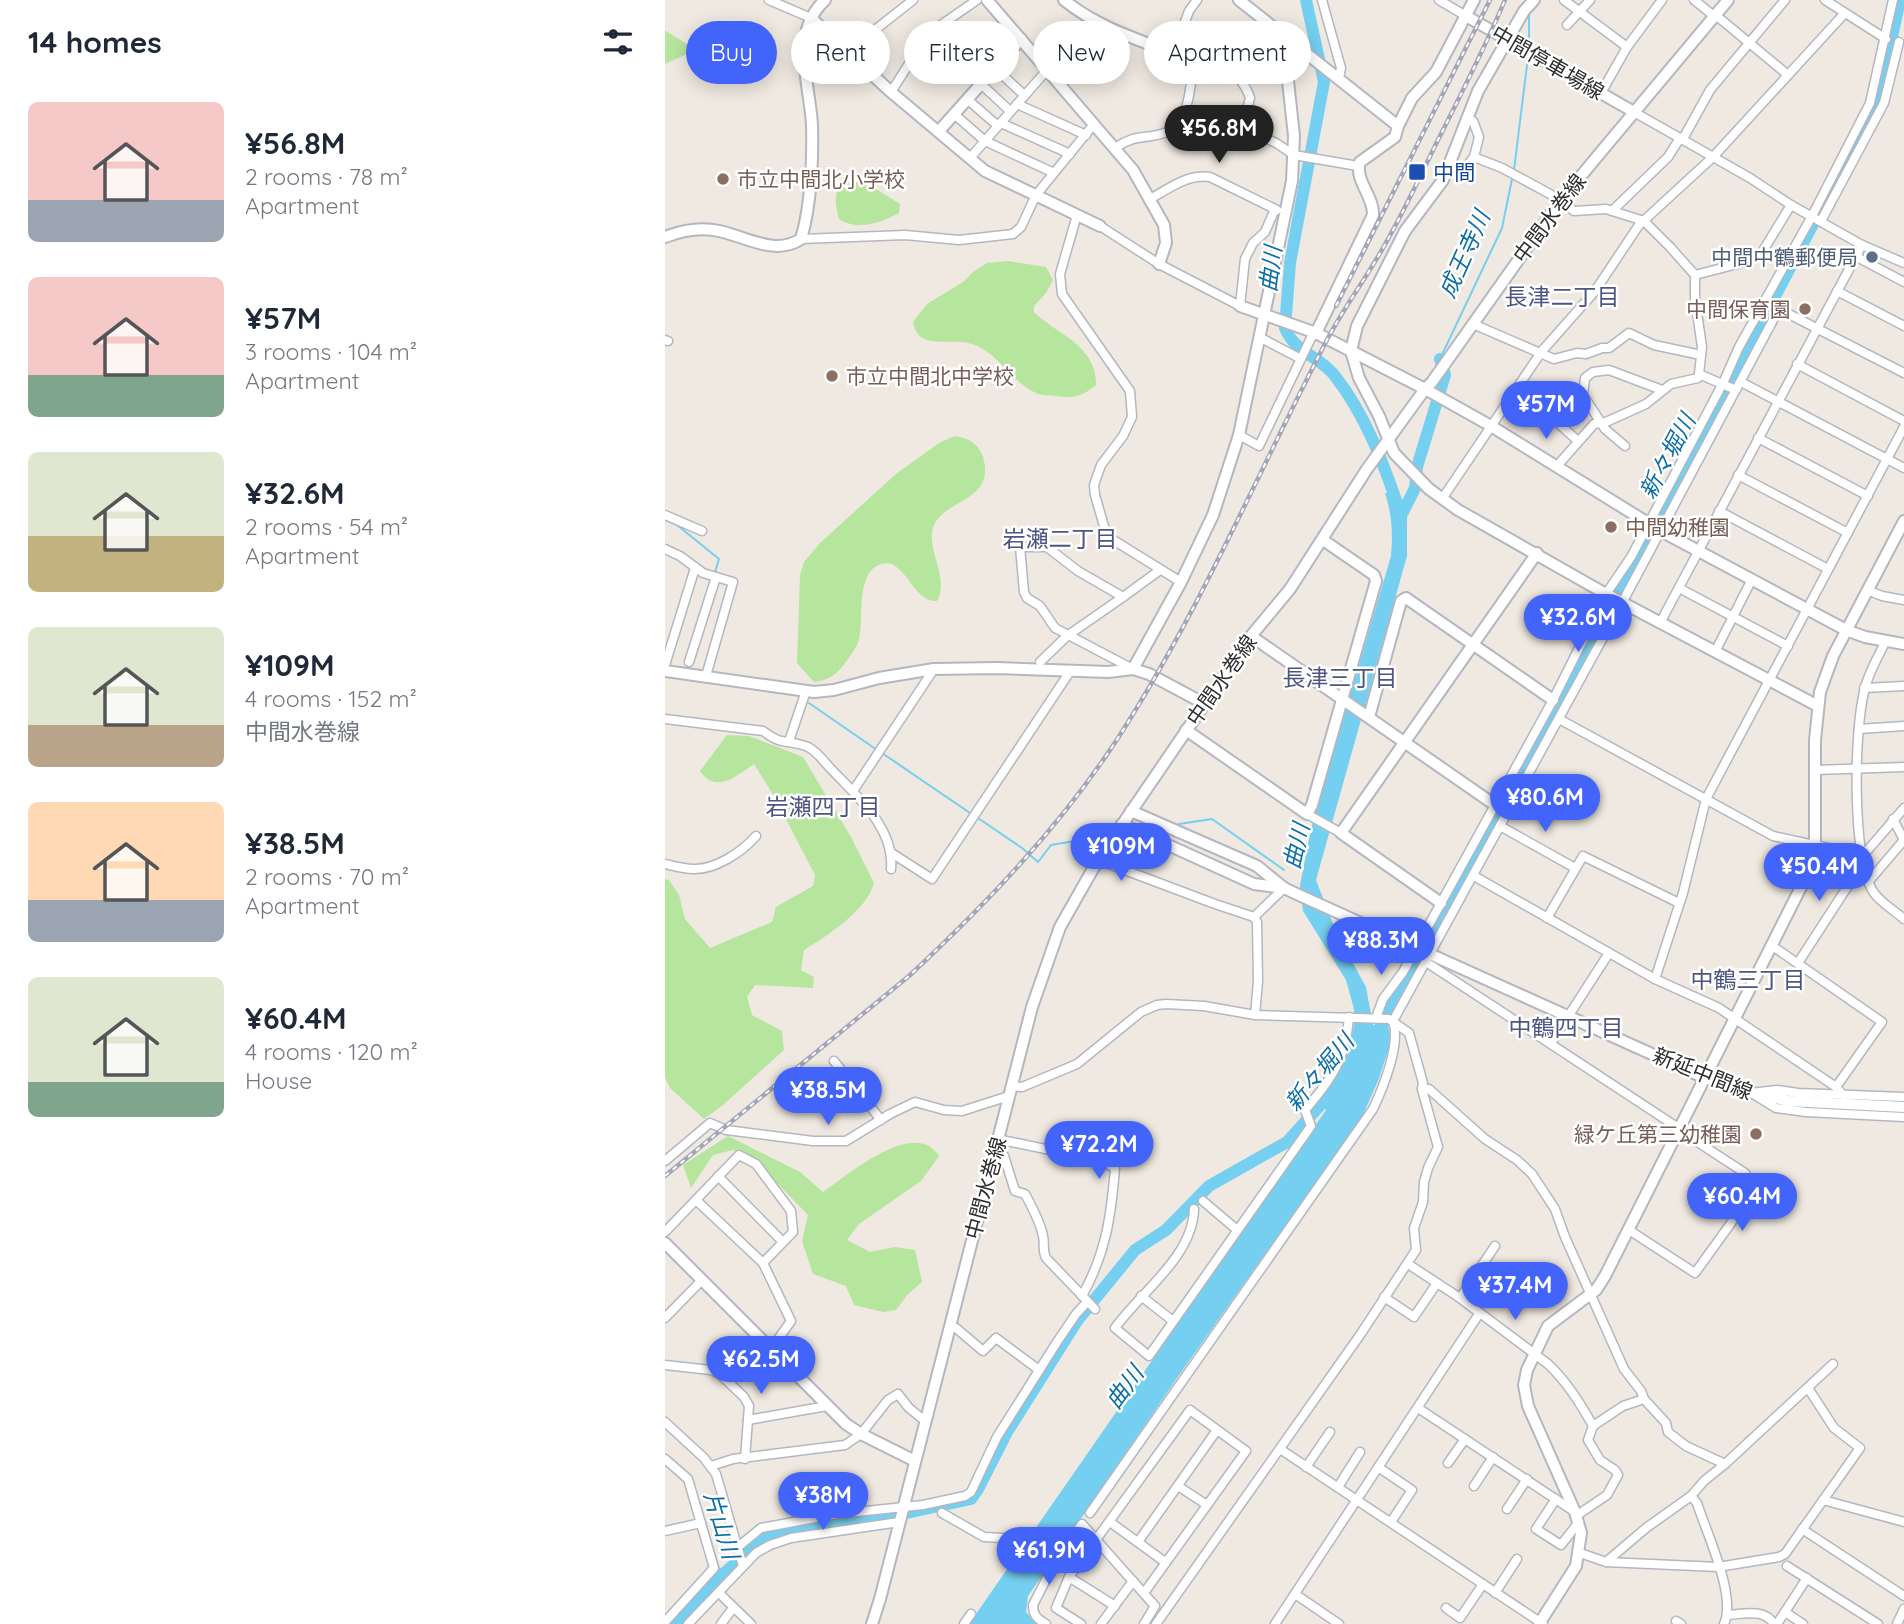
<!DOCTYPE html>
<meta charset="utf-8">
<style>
body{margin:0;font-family:Quicksand,"Noto Sans JP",sans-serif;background:#f2f2f3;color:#1f2937;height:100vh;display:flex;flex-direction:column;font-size:26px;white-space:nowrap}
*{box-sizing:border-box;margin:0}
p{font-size:23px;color:#747a83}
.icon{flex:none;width:38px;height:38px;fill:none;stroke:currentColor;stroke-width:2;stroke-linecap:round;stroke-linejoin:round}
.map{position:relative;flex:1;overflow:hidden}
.details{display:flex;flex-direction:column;background:#fff;width:665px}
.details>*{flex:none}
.top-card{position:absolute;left:21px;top:21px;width:665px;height:63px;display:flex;gap:14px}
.price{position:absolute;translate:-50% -60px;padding:0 16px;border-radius:24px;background:#4264fb;color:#fff;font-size:23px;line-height:46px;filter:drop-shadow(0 2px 4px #0008)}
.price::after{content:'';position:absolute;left:50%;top:42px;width:21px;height:16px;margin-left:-10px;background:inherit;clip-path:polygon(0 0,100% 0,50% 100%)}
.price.active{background:#222;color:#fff}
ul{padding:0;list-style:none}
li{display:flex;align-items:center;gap:21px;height:175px;padding:0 28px}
li span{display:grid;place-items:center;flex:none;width:196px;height:140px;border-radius:10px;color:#555}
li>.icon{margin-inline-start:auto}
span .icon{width:84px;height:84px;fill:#fffc;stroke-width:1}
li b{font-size:30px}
h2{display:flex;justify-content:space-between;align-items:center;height:84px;padding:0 28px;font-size:30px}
.tag{padding:0 24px;border-radius:32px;background:#fff;box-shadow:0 4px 18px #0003;font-size:24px;line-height:63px}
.tag.active{background:#4264fb;color:#fff}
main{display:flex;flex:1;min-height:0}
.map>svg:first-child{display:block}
.green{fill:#b6e59e}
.water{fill:#75cff0}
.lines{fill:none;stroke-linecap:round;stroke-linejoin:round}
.stream{stroke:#75cff0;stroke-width:2}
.river{stroke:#75cff0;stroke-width:12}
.street-casing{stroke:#b4b7c1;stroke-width:11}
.secondary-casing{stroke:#b4b7c1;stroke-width:14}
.street{stroke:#fff;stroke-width:8}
.secondary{stroke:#fff;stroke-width:10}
.rail-casing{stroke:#a3a6b8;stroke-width:4.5}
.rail{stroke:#fff;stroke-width:2;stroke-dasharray:5;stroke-linecap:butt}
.transit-dot{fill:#1a4fb4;stroke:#fff;stroke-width:2.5}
.education-dot{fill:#8d6e63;stroke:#fff;stroke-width:2.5}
.service-dot{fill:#5c6f8a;stroke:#fff;stroke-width:2.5}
.labels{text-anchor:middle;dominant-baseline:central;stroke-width:5;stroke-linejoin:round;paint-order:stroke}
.street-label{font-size:21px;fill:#2e2e2e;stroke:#fff}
.transit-label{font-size:21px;fill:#164399;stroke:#fff;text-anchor:start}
.education-label{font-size:21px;fill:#785e54;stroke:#fff;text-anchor:start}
.service-label{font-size:21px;fill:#4e5e75;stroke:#fff;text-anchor:end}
.water-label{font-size:23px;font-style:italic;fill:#0d6fa3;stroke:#fff}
.neighbourhood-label{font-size:23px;fill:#4d5680;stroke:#fff}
</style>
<main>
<section class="details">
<h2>14 homes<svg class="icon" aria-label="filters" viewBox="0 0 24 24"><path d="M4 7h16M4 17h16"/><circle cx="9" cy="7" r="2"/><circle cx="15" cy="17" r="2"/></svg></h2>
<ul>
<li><span style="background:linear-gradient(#f6c9c9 70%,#9aa5b1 0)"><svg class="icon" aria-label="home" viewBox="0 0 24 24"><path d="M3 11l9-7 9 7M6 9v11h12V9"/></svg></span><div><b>¥56.8M</b><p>2 rooms · 78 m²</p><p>Apartment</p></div></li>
<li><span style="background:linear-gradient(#f6c9c9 70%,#7fa58c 0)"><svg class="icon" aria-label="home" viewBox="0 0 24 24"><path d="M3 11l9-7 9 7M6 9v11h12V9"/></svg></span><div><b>¥57M</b><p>3 rooms · 104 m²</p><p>Apartment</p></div></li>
<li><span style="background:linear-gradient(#dfe7d0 60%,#c2b280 0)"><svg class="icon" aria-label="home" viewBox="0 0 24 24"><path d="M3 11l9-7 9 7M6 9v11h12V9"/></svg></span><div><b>¥32.6M</b><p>2 rooms · 54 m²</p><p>Apartment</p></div></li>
<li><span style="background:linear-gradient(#dfe7d0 70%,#b9a48a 0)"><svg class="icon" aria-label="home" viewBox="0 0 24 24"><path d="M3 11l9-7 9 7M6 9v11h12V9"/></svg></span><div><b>¥109M</b><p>4 rooms · 152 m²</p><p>中間水巻線</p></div></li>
<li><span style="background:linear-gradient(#ffd9b3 70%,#9aa5b1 0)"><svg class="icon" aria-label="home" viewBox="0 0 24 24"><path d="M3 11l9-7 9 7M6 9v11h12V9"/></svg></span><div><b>¥38.5M</b><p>2 rooms · 70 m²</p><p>Apartment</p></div></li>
<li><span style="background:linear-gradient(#dfe7d0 75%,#7fa58c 0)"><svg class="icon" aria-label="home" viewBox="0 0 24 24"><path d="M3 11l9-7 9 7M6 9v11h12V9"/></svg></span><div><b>¥60.4M</b><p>4 rooms · 120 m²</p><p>House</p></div></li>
</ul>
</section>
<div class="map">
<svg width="1239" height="1624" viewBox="0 0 1239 1624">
<rect width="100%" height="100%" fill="#efe9e1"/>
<g class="green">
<polygon points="0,31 1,31 31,50 0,64"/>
<path d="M189,181L211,189L235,204L234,213C216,223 191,231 174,219C169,201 167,184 189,181Z"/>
<path d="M344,261L381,267L388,280L381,293L369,306V312C391,334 432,345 431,385C418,396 408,399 392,396C385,395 377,396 371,393C346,382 334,353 307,344C286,337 253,352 248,322L262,304L298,282L308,272L322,263Z"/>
<path d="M290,436C303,438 313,443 318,457C332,505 272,498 267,532C264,553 284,580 272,601C247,603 241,557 216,564C190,572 199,619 194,639C192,647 185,656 180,663C171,675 164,680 149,682L132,663L135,575L139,562L155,543L231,474L274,443Z"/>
<path d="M62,735L84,736L138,757L186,837L209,883C202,910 162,936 139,950L136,970L149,977L148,988L90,985L82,997L87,1015L117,1031L119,1050L58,1105L39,1119L5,1088L0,1077V879L4,880L14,895L20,919L45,948L107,922L111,907L148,886L150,875L109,796L89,764C72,775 52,795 35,771Z"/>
<path d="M63,1136L135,1172L158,1192C183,1175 250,1117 274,1156L256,1181L194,1224L182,1240L205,1252L230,1247L250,1250L257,1282L243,1294L231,1310L218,1312L189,1305L181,1286L148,1274L137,1241L143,1215L92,1162L68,1150L48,1155L26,1188L18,1165Z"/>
</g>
<path class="water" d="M720,493L732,494L734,502L739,501L742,514V556L651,880L671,932L701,987L708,1025H723L726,1042L713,1081L697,1117L512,1378L363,1596L361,1612L372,1624H304L661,1110L655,1099L680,1061L689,1026V1009L681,980L638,911L635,885L646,829L726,556C728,533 727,515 720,493Z"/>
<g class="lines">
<g class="stream">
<polyline points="864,48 864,12"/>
<polyline points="849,170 863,57"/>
<polyline points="775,359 837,228 847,179"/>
<polyline points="12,525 54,559 50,572"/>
<polyline points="144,703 212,750"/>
<polyline points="217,753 305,813"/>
<polyline points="313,818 357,848 373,862 386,845 434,837"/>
<polyline points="514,824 547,819 619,870"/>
<polyline points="39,1518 56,1576"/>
</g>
<g class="river">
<path d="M641,0L659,82L625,263L620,328C629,352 656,357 670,376C701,416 718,462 734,509"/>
<polyline points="736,516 750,488 752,467 780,375 775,359"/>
<polyline points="710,1039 725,1005 778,914 973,556 1213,101 1235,0"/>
<polyline points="12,1624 56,1576 98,1539 123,1531 246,1512 306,1499 313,1489 342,1432 412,1321 470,1250 501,1230 544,1186 622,1142 668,1091"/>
</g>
<defs>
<g id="street">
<polyline points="104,0 146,18"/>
<path d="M532,0L524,11L509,51C537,48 576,69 585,98L580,117L584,130L611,143L629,155L693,166"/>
<polyline points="657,0 676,68 674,78"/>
<polyline points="774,0 801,16"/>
<polyline points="899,0 962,47"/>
<polyline points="1029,0 1049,16 1053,17 1123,75"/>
<polyline points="1160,0 1221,39"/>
<polyline points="283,21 332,66"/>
<polyline points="902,25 925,0"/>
<polyline points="182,52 248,0"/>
<polyline points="330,68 359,95"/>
<polyline points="316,84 345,111"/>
<polyline points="226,92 263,34 312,0"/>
<polyline points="936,93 962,47 997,0"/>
<polyline points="302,99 333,126"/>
<polyline points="352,104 421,135"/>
<polyline points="969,112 1085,178 1126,205 1197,245 1239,263"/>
<polyline points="289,114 320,141 389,173"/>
<polyline points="801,118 808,121 814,137 809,157"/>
<polyline points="336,123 405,154"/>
<path d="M450,148C471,133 482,140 502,132C525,125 529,72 526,52"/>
<polyline points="305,158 382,70"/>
<polyline points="782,172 795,174 809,157 837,168 885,194 909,211 941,209 979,221 1005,247 1030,275 1030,299 1037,347 1034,374"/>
<path d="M485,199C505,188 522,174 545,177L612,210"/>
<polyline points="947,211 1003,157 1015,138 1019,137 1045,90 1120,0"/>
<polyline points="412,215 395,274 397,294 465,391 467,417 458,436 436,465 429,485 430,495 441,533 445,538 516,582"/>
<polyline points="1156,221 1219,103 1234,42"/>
<polyline points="435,226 494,264 575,306 580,259 588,243 600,232 610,209"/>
<polyline points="136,239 240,235 294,240 348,234 356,227 371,195 429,124"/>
<polyline points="1190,256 1239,282"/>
<polyline points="1030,275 1080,262 1096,254 1126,205"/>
<polyline points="1172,291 1239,326"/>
<polyline points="808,324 889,359 912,353 921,354 937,348 944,348 964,333 989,345 1036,355"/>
<polyline points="596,338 636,359"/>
<polyline points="0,340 3,341"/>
<polyline points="1132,364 1239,421"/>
<polyline points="1034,374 1071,390"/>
<polyline points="1076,382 1239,468"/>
<polyline points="853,387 913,441"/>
<polyline points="574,435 594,446 646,338 651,333"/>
<polyline points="1093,438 1203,496"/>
<polyline points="960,446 940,429 918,395 920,378 928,372 944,370 997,390"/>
<polyline points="892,466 929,424 941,422 981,404 1006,384 1033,378 1034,374"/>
<polyline points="1073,475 1183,533"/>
<polyline points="777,499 877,351 930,291 974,225 1048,157 1179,14"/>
<polyline points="1054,511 1163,569"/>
<polyline points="0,515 37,531"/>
<polyline points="0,549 15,556 38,573 68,582 41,676"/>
<polyline points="1014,588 1123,646"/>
<polyline points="1202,590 1217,596 1239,600"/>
<polyline points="995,623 1197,245"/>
<path d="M1220,642C1213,658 1202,675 1199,692C1189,734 1187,852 1207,890C1214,902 1229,910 1239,919"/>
<polyline points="1050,652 1087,579"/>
<polyline points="24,662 51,577"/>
<polyline points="375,662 402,636 458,597"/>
<polyline points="0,665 30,568"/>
<polyline points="468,669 390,628 375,606 362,598 359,592 355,547 382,547 413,571 458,597 495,570"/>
<polyline points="1199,688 1239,686"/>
<path d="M0,719L98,731C104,735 110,740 117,741C125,743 135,743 143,747C152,751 160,763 167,770C192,796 230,829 226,869"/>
<polyline points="894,719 1108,836 1196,855"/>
<polyline points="1194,729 1239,726"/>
<polyline points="124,741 141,691"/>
<polyline points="1149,770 1239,767"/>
<polyline points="188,791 269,669"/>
<polyline points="642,814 676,833"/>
<polyline points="1228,819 1239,840"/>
<polyline points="835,826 910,868"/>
<polyline points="225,852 267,879 406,670"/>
<polyline points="1196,855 1202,851 1239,808"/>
<polyline points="433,860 550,904 589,917"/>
<path d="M0,864C9,866 19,869 28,869C50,870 77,852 91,836"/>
<polyline points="809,876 990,979 1054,1008 1171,1087 1178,1095"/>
<polyline points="1204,881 1239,840"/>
<polyline points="589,917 592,922 593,981 590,1015"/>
<polyline points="589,917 619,888"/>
<polyline points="882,918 918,856 1014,903"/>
<polyline points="1106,945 1217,1022 1171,1087"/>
<polyline points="761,962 1015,1129"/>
<polyline points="1133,963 1199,861"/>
<polyline points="990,979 1018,893 1041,799 1239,427"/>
<polyline points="711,1018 718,999 738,972 776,903 888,700 941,594 966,557 1059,381 1074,347 1147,216 1205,103 1228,0"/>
<polyline points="886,1043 944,953"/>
<polyline points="169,1061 216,1120"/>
<polyline points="346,1086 357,1087 412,1064 476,1012 492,1005 501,1004 539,1006 590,1015 724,1019 744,1033 758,1083 757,1089 773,1147 763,1168 759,1182 758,1202 749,1228 751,1250 695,1335 491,1624"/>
<polyline points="757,1089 764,1089 820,1139 852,1160 867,1174 890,1209 900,1237 959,1369 976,1391 979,1399 1001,1423 1003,1432 1021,1446 1060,1464"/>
<polyline points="1094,1092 1112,1090 1133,1093 1239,1097"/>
<polyline points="1090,1095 1111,1108 1141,1112 1239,1117"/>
<path d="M332,1139L433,1160L450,1168C446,1217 441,1253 417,1296"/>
<path d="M329,1151L339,1156L350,1191L360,1194C367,1207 375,1221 378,1236C380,1245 377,1250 381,1258L430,1309"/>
<polyline points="0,1161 45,1123 61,1130 148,1141 181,1141 225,1114 250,1102 279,1110 297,1111 344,1096"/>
<polyline points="53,1176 117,1241"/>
<polyline points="32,1201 98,1263 126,1321 106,1349"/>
<polyline points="538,1201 571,1229"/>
<path d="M529,1209C528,1256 476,1292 450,1328L484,1356L646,1126L640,1110C667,1079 681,1058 684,1017"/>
<polyline points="964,1230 1030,1273 1087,1194 1089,1188 1080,1173 1014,1130"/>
<polyline points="0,1232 74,1155 91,1164 126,1211 128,1232 98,1263"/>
<path d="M743,1264L795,1298L883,1364C902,1382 915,1403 928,1426L923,1440L935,1460L950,1470L953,1475L942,1495L911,1516"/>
<polyline points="476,1296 508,1321"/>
<polyline points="719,1297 749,1317 772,1283"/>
<polyline points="795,1298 830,1246"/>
<polyline points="0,1318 37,1280"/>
<polyline points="284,1328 291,1328 318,1351 331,1338 374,1370"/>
<polyline points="0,1365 46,1370 55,1374 79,1397 84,1406 80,1459"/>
<polyline points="55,1374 93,1336"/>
<polyline points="753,1408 910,1512"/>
<polyline points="83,1420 162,1406"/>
<polyline points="0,1422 39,1458 51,1474 78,1566"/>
<polyline points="928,1426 958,1406 979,1399"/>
<polyline points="615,1449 878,1624"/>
<polyline points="0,1459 23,1479 49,1568 0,1622"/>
<polyline points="783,1463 800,1439"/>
<polyline points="46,1466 68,1459 180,1445 196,1434 223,1400 233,1394 244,1408 260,1421"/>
<polyline points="641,1467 665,1432"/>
<polyline points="713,1467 747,1490 726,1522"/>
<polyline points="513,1486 542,1505"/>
<polyline points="809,1486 828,1457"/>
<polyline points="673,1487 695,1452"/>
<path d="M1026,1496L1032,1503C1041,1532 1072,1596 1059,1624"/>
<polyline points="891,1499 871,1529 896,1545 914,1522"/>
<polyline points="1158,1500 1239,1522"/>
<polyline points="842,1509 862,1479"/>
<polyline points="277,1513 319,1537 360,1539 391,1560"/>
<path d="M425,1513L708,1109C718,1088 736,1044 728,1021L957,603L1114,309L1239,373"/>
<polyline points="445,1522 500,1562"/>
<polyline points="1137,1529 1239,1596"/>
<polyline points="0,1531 36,1523"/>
<polyline points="473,1542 552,1430"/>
<polyline points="73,1547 96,1528 172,1514 258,1505 300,1496 306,1492 332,1437 392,1342 411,1314 422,1302"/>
<polyline points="915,1553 941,1562 1053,1567 1114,1557 1120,1554 1195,1448 1169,1428 1143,1388"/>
<polyline points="941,1562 981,1528 1026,1496 1039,1481 1060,1464 1168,1364"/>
<polyline points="1122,1566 1213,1624"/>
<polyline points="404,1577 450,1606"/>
<polyline points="54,1593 86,1624"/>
<polyline points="830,1593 852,1559"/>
<polyline points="630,1594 674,1624"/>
<polyline points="781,1608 795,1618 818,1584"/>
<polyline points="1120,1612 1138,1624"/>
<path d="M1062,1615C1078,1614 1099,1608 1109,1624"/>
<polyline points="1011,1621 1016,1624"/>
<polyline points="23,1624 91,1553 105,1545 126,1538 234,1522"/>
<polyline points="56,1624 68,1608"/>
<polyline points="299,1624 306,1614"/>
<path d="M381,1624C372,1619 368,1615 368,1605L391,1560L417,1524L490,1606L479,1624"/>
<polyline points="416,1624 391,1608 404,1577 525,1410 581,1451 479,1593"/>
<polyline points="436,1624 468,1581"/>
<polyline points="610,1624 814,1314"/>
<polyline points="1112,1624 1142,1578"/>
<polyline points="1232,1624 1239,1609"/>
</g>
<g id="secondary">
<polyline points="322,0 468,170 499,225 501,243 494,264"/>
<path d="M399,0C428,24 465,37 500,50L509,51"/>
<polyline points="574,0 733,126"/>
<polyline points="869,0 859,11 813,91 778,180 740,231 692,326 686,351 694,378 714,416 729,453 764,489 793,510 941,594 1153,706"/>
<polyline points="801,16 969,112"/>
<polyline points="146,18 226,92 320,171 435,226"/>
<polyline points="274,131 356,39"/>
<path d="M0,237C16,231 36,227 54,231C82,237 110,256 136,239C146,206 148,159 147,125C145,84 124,33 160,0"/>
<polyline points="575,306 651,333 760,389 826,426 996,531 1181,630 1200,637 1239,644"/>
<path d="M651,333L708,215C709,196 689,180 695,162L730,137L733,126L747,98L771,72L809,0"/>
<polyline points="586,636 830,805"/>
<polyline points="468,669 516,582 548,515 574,435 627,181 629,136 622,72 624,54 629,42"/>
<polyline points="0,671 149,692 169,690 214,678 269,669 331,668 443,672 468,669 484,674 540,704"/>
<polyline points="704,717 736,601 741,598 888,700"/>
<polyline points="521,730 642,814 647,805 711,581 709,575 658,540"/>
<polyline points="466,811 592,866 619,888 636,896 1040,1078 1088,1093 1124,1101 1239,1107"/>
<polyline points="457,824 589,884 619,888"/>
<polyline points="776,903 676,833 872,553"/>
<polyline points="0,1243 181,1424 196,1434 250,1461"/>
<polyline points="207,1624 215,1599 367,1007 395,927 433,860 586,636 625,589 702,469 760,389 767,382 895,201 1063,0"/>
<polyline points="874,1624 911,1566 916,1533 910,1512 863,1406 859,1385 862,1370 883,1326 931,1290 940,1276 1140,879 1150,844 1150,740 1155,692 1168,656 1239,521"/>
</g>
</defs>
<use href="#street" class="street-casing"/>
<use href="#secondary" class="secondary-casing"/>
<use href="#street" class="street"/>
<use href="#secondary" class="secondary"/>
<defs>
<g id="rail">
<polyline points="671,306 825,0"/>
<path d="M0,1176L244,976C321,904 395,827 453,738C535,611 593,472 663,338C681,304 705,273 723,239C740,209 755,177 770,146C794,98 819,50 840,0"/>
</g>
</defs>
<use href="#rail" class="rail-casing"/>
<use href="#rail" class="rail"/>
</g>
<rect class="transit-dot" x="743" y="163" width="18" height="18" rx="3.5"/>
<g class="education-dot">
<circle cx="58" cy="179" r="7"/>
<circle cx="1140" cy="309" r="7"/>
<circle cx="167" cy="376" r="7"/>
<circle cx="946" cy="527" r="7"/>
<circle cx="1091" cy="1134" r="7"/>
</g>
<circle class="service-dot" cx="1207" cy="257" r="7"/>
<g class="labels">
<g class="street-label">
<text transform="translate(883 62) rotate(30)">中間停車場線</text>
<text transform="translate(884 218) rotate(-53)">中間水巻線</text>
<text transform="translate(556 680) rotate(-55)">中間水巻線</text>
<text transform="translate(1038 1073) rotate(22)">新延中間線</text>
<text transform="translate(320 1188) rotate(-75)">中間水巻線</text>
</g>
<g class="transit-label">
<text x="768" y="172">中間</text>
</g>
<g class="education-label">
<text x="72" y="179">市立中間北小学校</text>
<text x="1126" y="309" text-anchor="end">中間保育園</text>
<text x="181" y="376">市立中間北中学校</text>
<text x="960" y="527">中間幼稚園</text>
<text x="1077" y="1134" text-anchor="end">緑ケ丘第三幼稚園</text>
</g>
<g class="service-label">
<text x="1193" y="257">中間中鶴郵便局</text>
</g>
<g class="water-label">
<text transform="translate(799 254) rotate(-66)">成王寺川</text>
<text transform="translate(605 269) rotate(-83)">曲川</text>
<text transform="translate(1002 456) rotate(-62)">新々堀川</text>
<text transform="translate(631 846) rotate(-77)">曲川</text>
<text transform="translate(654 1072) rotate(-50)">新々堀川</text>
<text transform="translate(459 1387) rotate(-54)">曲川</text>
<text transform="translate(57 1525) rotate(73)">片山川</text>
</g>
<g class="neighbourhood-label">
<text x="897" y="296">長津二丁目</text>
<text x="395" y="538">岩瀬二丁目</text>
<text x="675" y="677">長津三丁目</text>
<text x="158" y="806">岩瀬四丁目</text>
<text x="1083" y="979">中鶴三丁目</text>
<text x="901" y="1027">中鶴四丁目</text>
</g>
</g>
</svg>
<b class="price active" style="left:554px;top:165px">¥56.8M</b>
<b class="price" style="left:881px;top:441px">¥57M</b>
<b class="price" style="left:913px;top:654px">¥32.6M</b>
<b class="price" style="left:880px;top:834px">¥80.6M</b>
<b class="price" style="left:456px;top:883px">¥109M</b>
<b class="price" style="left:1154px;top:903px">¥50.4M</b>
<b class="price" style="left:716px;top:977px">¥88.3M</b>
<b class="price" style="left:163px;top:1127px">¥38.5M</b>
<b class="price" style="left:434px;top:1181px">¥72.2M</b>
<b class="price" style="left:1077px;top:1233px">¥60.4M</b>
<b class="price" style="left:850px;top:1322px">¥37.4M</b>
<b class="price" style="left:96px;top:1396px">¥62.5M</b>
<b class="price" style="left:158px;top:1532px">¥38M</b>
<b class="price" style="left:384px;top:1587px">¥61.9M</b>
<div class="top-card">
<a class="tag active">Buy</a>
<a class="tag">Rent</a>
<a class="tag">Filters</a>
<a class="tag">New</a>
<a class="tag">Apartment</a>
</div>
</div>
</main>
